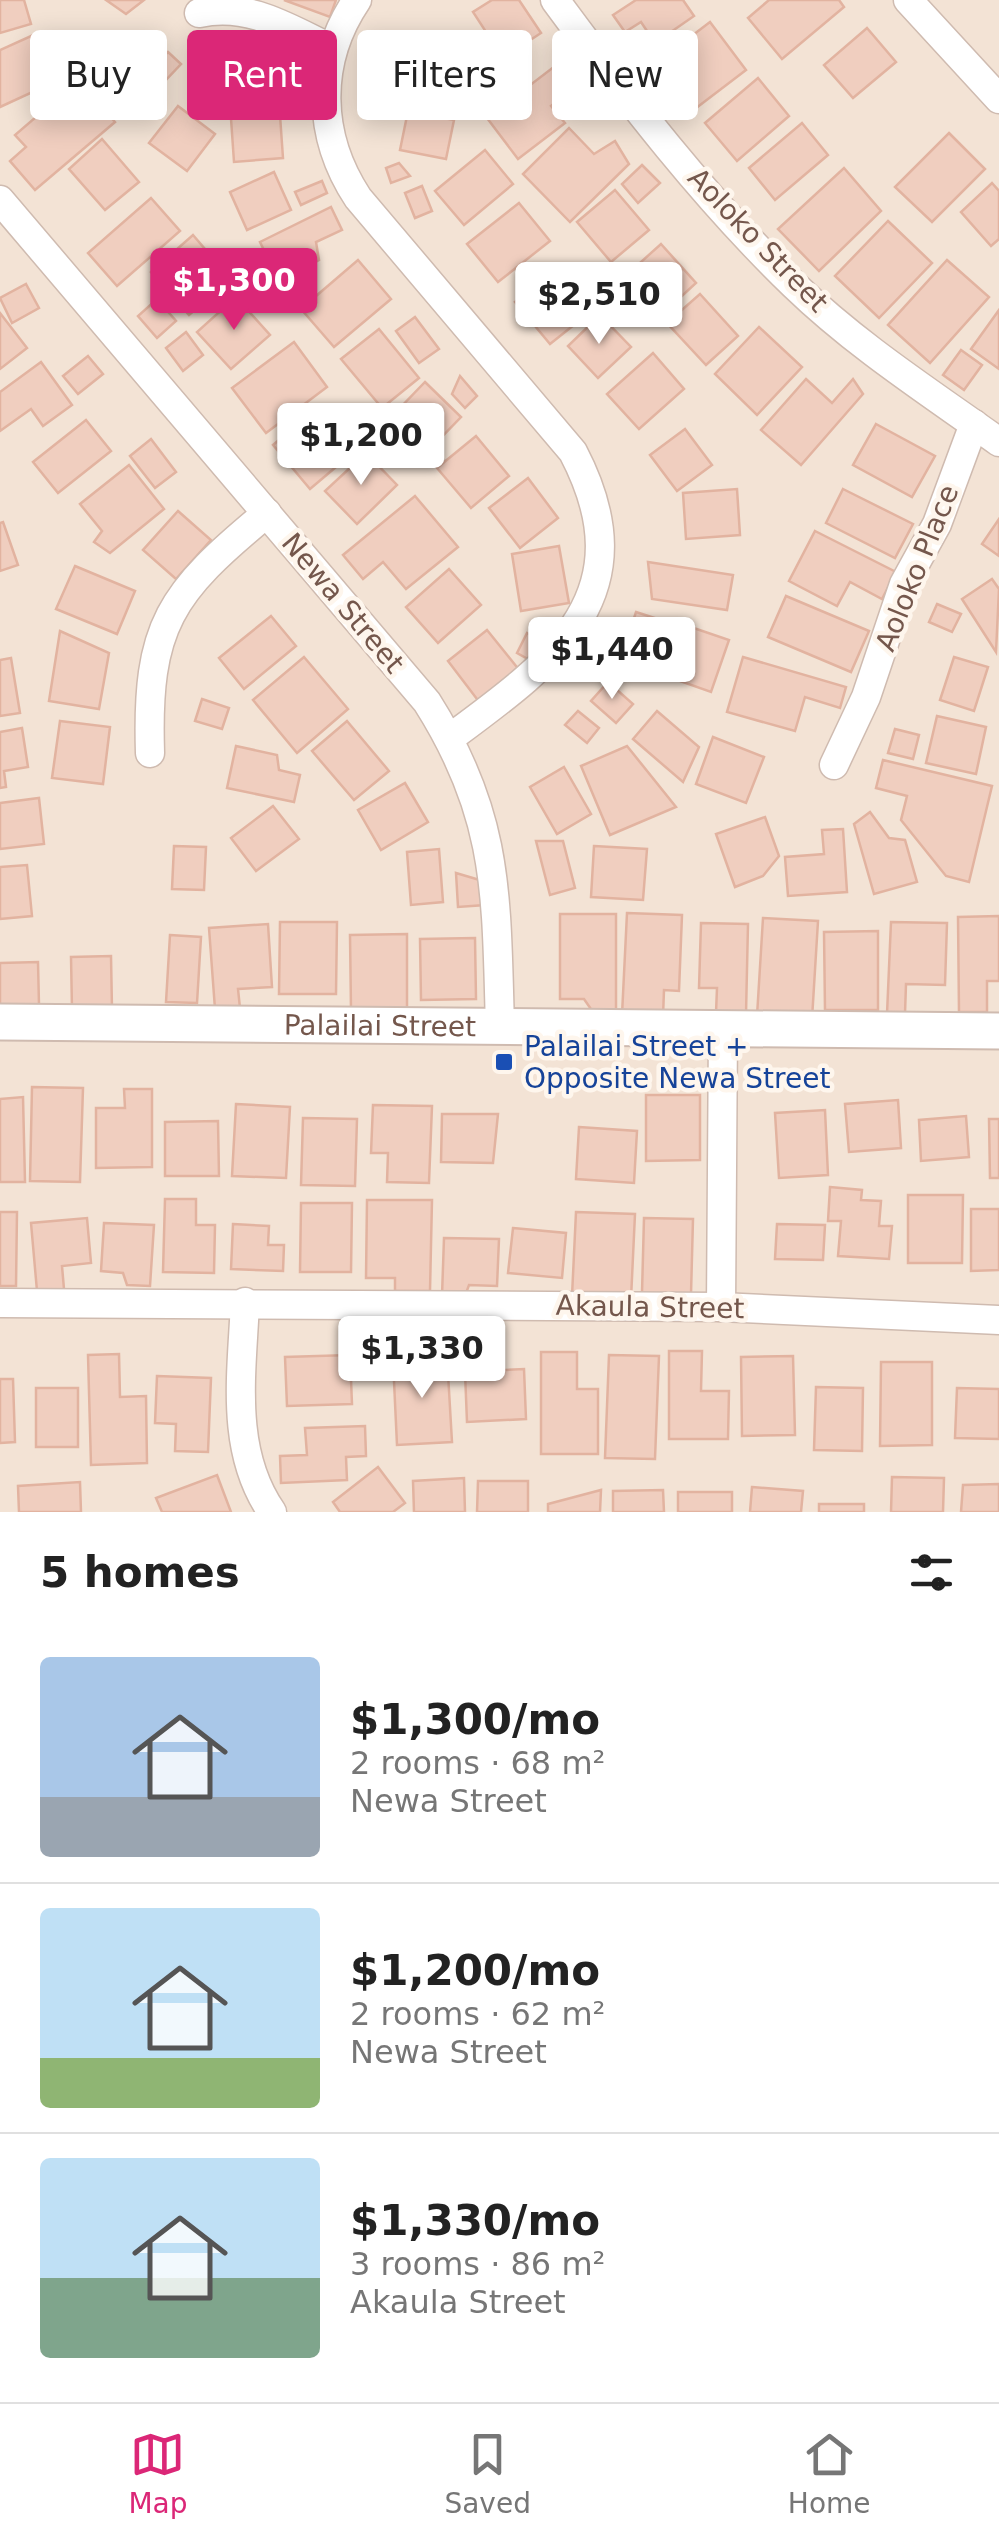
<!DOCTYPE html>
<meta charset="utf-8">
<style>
body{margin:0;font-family:"DejaVu Sans",sans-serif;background:#f2f2f2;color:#222;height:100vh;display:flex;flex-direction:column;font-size:38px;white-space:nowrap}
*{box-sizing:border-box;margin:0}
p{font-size:32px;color:#767676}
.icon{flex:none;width:55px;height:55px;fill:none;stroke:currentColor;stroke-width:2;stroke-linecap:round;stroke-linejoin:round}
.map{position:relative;height:1512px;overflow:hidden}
.details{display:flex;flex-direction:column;background:#fff;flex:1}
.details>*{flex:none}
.hud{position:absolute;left:30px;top:30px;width:940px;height:90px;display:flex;gap:20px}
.price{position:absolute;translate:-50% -85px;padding:0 22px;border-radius:10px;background:#fff;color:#222;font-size:32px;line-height:65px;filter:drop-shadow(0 2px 5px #0008)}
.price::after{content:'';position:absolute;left:50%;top:60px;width:30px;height:22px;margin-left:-15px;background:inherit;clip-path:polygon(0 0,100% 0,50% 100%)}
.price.current{background:#db2777;color:#fff}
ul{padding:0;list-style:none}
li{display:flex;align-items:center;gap:30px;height:250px;padding:0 40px}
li+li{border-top:2px solid #e0e0e0}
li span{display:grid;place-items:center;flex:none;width:280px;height:200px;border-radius:10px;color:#555}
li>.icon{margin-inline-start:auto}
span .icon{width:120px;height:120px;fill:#fffc;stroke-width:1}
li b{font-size:42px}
h2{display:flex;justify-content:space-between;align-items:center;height:120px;padding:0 40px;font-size:42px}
.pill{padding:0 35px;border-radius:10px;background:#fff;box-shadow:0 5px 25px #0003;font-size:35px;line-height:90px}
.pill.current{background:#db2777;color:#fff}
.menu{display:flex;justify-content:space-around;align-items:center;height:140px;border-top:2px solid #e0e0e0;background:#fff;font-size:28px;color:#767676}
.menu a{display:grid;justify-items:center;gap:5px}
.menu .current{color:#db2777}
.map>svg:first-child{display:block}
.residential{fill:#f3e3d5}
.building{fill:#f0cebf;stroke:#e2b3a0;stroke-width:2.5}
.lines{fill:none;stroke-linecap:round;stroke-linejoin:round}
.minor-casing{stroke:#cfbbb0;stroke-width:31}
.tertiary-casing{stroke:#cfbbb0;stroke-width:39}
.minor{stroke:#fff;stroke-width:28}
.tertiary{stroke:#fff;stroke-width:35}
.transit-dot{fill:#1a4fb4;stroke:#fef6ed;stroke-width:4}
.labels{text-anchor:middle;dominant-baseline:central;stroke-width:9;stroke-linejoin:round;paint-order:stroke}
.street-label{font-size:28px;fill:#74574c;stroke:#fef6ed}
.transit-label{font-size:28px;fill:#164399;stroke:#fef6ed;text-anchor:start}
</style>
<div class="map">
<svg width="999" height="1512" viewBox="0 0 999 1512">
<rect width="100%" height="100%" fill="#fcf2e7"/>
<rect class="residential" x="0" y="0" width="999" height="1512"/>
<g class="building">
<polygon points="0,0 24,0 31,24 0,33"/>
<polygon points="106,0 144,0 126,14"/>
<polygon points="284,0 336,0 330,17"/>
<polygon points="492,0 519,0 541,33 503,58 473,12"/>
<polygon points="636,0 683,0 694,16 655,43 641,22 625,32 613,15"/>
<polygon points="769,0 839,0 844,7 782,59 748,18"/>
<polygon points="710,22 746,70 687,115 651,67"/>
<polygon points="867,28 896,62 853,98 824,65"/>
<polygon points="40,32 61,79 0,107 0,50"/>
<polygon points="431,36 479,50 470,79 481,82 473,110 414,93"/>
<polygon points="139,39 146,79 99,88 92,48"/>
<polygon points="168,52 181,64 164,82 151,70"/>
<polygon points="399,54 417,68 403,86 385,72"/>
<polygon points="559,63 576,86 551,106 565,123 518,159 487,118"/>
<polygon points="758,78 789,116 737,161 705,123"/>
<polygon points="79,80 115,122 35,190 10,161 26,147 15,135"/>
<polygon points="279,101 283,158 234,162 230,104"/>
<polygon points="178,106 215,134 187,171 149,143"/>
<polygon points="408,111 454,120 446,159 400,150"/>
<polygon points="802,123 828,155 775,200 749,168"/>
<polygon points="569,128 594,154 615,141 629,164 570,222 523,174"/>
<polygon points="949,133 985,169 932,222 895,187"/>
<polygon points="102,139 139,182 105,210 69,169"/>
<polygon points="485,150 513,184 464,225 435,191"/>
<polygon points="399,163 410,176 391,183 386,168"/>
<polygon points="642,165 660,183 638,203 622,184"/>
<polygon points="844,168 881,211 819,271 778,229"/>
<polygon points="274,172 291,210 247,230 230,192"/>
<polygon points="322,181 327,193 301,205 295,192"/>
<polygon points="992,183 999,191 999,239 991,246 961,212"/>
<polygon points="422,186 432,211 415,218 405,193"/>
<polygon points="615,190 649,230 611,262 577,222"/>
<polygon points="151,198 180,231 117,286 88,253"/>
<polygon points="519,203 550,241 498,282 467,244"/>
<polygon points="331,207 342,230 316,242 319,260 279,281 260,242"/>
<polygon points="888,221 932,263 879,318 835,276"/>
<polygon points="193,235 217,263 203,275 217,291 189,315 151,272"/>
<polygon points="661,244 696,283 657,319 621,280"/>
<polygon points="358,260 391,299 334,347 301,309"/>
<polygon points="947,260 989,297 930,363 888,325"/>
<polygon points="559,266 594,309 550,344 515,302"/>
<polygon points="26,284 39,308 12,323 0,298"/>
<polygon points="700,294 738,336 706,365 667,323"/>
<polygon points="236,297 270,335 231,369 197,332"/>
<polygon points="157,299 176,321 157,338 138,316"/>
<polygon points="999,310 999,369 971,349"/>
<polygon points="0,313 27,348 0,369"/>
<polygon points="600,315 631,347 598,378 568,346"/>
<polygon points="415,317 439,349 419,363 396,331"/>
<polygon points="759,327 802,367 757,415 715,374"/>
<polygon points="379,329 419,378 382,408 341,359"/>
<polygon points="186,332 203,355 183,371 166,348"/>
<polygon points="294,342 327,387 266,433 232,388"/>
<polygon points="961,350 982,365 964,390 943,375"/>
<polygon points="653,353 684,389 639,429 607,394"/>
<polygon points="88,356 103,374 78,394 63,376"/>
<polygon points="41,362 72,405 43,426 31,409 0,431 0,392"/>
<polygon points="460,376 477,396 465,408 452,394"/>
<polygon points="806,379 832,403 853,379 863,394 801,465 761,430"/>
<polygon points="425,382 461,417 433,446 398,410"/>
<polygon points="306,417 343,461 310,489 273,445"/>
<polygon points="86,420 111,451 58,493 33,462"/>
<polygon points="876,424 935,456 912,497 853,465"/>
<polygon points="685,429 712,465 677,491 650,455"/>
<polygon points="476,436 509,476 471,508 437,468"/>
<polygon points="151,439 176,472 155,488 130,456"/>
<polygon points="366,453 397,485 357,524 325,491"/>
<polygon points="129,465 164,509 110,553 94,542 102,531 80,504"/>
<polygon points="528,478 558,518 520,548 489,508"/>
<polygon points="737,489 740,535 686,539 683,493"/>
<polygon points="843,489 913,524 895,558 826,523"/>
<polygon points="415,496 458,547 406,589 383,562 363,579 343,555"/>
<polygon points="178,511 211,540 176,579 143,550"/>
<polygon points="999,519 999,556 982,544"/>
<polygon points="3,522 18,565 0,571 0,523"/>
<polygon points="815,531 896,572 882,599 850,582 837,606 789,581"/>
<polygon points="559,546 569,603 521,611 512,554"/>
<polygon points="648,562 733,575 727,610 652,599"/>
<polygon points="75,566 135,591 117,634 56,609"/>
<polygon points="449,569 481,605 438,643 406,607"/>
<polygon points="992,579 999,589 996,652 962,599"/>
<polygon points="786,596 869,631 851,672 768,637"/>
<polygon points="937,604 961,614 952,632 929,622"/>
<polygon points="636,612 658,619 650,646 627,639"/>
<polygon points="271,616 296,646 244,689 219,658"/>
<polygon points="679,623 729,640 711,692 660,674"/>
<polygon points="487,630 520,671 480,703 448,661"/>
<polygon points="60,631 109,653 99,709 49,701"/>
<polygon points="527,633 548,645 537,664 517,653"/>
<polygon points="304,657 348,709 297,753 253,700"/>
<polygon points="743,657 846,687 840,708 805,697 795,731 727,712"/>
<polygon points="954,657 988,667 974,711 940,700"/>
<polygon points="11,658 20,713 0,716 0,660"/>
<polygon points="608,682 633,704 616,723 591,701"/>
<polygon points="202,699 229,708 222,729 195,721"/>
<polygon points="578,711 599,728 587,743 565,725"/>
<polygon points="657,711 699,747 683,782 633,739"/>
<polygon points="937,716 986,727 976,774 926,763"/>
<polygon points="60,721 110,727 103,784 52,778"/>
<polygon points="347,721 389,771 354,800 312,751"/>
<polygon points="22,728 28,767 4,771 6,787 0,788 0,732"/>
<polygon points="895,729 919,735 913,759 888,753"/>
<polygon points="713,737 764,757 746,803 696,784"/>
<polygon points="236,746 277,755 279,770 300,775 294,802 227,788"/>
<polygon points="627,746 676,807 610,835 581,766"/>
<polygon points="883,760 992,786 969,882 946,876 901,820 907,796 876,788"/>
<polygon points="564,767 591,814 557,834 530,787"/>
<polygon points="405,783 428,822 381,850 358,810"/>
<polygon points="39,798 44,844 0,849 0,803"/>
<polygon points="273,806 299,839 256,871 231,838"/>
<polygon points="870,812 889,838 905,840 917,882 874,894 854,824"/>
<polygon points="765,817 779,856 763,876 735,887 716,834"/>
<polygon points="843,829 847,892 788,896 785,857 824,854 822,830"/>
<polygon points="536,841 563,841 575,888 550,895"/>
<polygon points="174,846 206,847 204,890 172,889"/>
<polygon points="594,846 647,849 643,900 591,897"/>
<polygon points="439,849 443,902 411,905 407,852"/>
<polygon points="27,865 32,916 0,919 0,867"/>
<polygon points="456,873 483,881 485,905 458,907"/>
<polygon points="627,913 682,915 679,991 664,990 663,1017 622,1015"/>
<polygon points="560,914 616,914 616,1012 593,1012 584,999 560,999"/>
<polygon points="999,916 999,981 987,981 987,1012 959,1012 958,917"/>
<polygon points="763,918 818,921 812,1019 757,1016"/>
<polygon points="280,922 337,922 336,994 279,994"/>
<polygon points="891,922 947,923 945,985 906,984 905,1014 887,1014"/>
<polygon points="701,923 748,924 746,1014 716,1013 717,988 699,988"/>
<polygon points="268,924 272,987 238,989 240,1008 215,1009 209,928"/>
<polygon points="878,931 878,1010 825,1010 824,932"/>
<polygon points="407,934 407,1009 351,1010 350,935"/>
<polygon points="170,935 201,937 197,1003 166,1002"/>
<polygon points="475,938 476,999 421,1000 420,939"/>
<polygon points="111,956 112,1009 72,1010 71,957"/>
<polygon points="38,962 39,1005 0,1005 0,963"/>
<polygon points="32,1087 83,1088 80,1182 30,1181"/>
<polygon points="124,1089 152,1089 152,1167 96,1168 96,1108 125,1108"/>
<polygon points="646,1095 700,1095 700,1160 646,1161"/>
<polygon points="23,1097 25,1182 0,1182 0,1099"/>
<polygon points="898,1100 901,1148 849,1152 845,1104"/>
<polygon points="236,1104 290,1107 286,1178 232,1176"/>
<polygon points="373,1105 432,1106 429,1183 387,1182 388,1153 371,1153"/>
<polygon points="825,1110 828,1175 779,1178 775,1113"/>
<polygon points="442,1114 498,1114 493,1163 441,1162"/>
<polygon points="966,1116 969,1157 921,1161 919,1120"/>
<polygon points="303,1118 357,1119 355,1186 301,1185"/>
<polygon points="989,1119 999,1119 999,1178 990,1178"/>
<polygon points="218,1121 219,1176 165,1176 165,1122"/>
<polygon points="579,1127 637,1131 634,1183 576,1179"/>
<polygon points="830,1187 862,1190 861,1200 881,1201 879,1226 892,1226 889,1259 838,1256 841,1221 828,1221"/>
<polygon points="908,1195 963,1195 962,1263 908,1263"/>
<polygon points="165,1199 196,1199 196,1225 215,1225 214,1273 163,1272"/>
<polygon points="367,1200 432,1200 430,1291 395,1291 395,1278 366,1278"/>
<polygon points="301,1203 352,1203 351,1272 300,1272"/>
<polygon points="971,1209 999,1209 999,1270 971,1271"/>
<polygon points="0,1212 17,1212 16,1286 0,1286"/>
<polygon points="576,1212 635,1214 631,1299 572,1296"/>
<polygon points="87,1218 91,1263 62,1266 64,1289 37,1291 31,1223"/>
<polygon points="644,1218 693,1219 691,1294 642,1293"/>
<polygon points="104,1223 154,1225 150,1286 127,1285 123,1273 101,1271"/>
<polygon points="233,1224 269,1226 268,1245 284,1245 283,1271 231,1269"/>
<polygon points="777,1224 825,1225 823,1260 775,1259"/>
<polygon points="513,1228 566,1233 562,1278 508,1273"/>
<polygon points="444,1238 499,1239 497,1286 469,1285 465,1296 442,1296"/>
<polygon points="669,1351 702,1351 701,1391 729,1391 728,1439 669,1439"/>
<polygon points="541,1352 577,1352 577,1389 598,1389 598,1454 541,1454"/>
<polygon points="119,1354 120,1397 146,1396 147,1463 91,1465 88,1355"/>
<polygon points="350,1355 352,1404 287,1406 285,1357"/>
<polygon points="609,1355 659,1356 655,1459 605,1458"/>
<polygon points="447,1356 452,1442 397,1445 393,1360"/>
<polygon points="793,1356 795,1435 742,1436 741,1357"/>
<polygon points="881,1362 932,1362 932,1445 880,1446"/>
<polygon points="524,1369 526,1419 467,1422 465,1372"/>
<polygon points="157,1376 211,1378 208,1452 175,1451 176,1424 155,1423"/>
<polygon points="0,1379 13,1379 15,1442 0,1443"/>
<polygon points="816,1387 863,1388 862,1451 814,1450"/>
<rect x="36" y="1388" width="42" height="59"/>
<polygon points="957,1388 999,1389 999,1439 955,1438"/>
<polygon points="365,1426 366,1456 346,1457 347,1480 281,1483 280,1456 307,1455 305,1428"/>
<polygon points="378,1467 405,1503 393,1512 340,1512 333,1502"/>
<polygon points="217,1475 231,1512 162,1512 156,1498"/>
<polygon points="892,1477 944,1478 943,1512 891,1512"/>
<polygon points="464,1478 465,1512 414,1512 413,1481"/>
<polygon points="478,1481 528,1481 528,1512 477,1512"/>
<polygon points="80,1482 81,1512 19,1512 18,1486"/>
<polygon points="999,1484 999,1512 961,1512 963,1485"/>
<polygon points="752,1487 803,1491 801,1512 750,1512"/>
<polygon points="601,1490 600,1512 548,1512 548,1504"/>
<polygon points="663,1490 664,1512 613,1512 613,1491"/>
<rect x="678" y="1492" width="54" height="20"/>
<rect x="819" y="1504" width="45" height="8"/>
</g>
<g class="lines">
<defs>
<g id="minor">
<path d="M357,0C315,62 317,136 358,198L573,452C648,595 553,662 450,738"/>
<path d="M555,0C628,99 705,199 794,285C856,345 929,392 999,442"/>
<polyline points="908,0 999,99"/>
<path d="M199,13C249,2 288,28 332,49"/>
<path d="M0,200L427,702C500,817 496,896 500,1027"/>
<path d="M150,753C146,625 170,593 267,513"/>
<polyline points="834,765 866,697 904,584 937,524 974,424"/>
<path d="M245,1302C242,1373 229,1450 272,1512"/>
<polyline points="0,1303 721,1307 999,1320"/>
<polyline points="721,1307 723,1029"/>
</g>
<g id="tertiary">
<path id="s1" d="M0,1022L999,1031"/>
</g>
</defs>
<use href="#minor" class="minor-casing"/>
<use href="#tertiary" class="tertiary-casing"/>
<use href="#minor" class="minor"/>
<use href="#tertiary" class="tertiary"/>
</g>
<rect class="transit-dot" x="494" y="1052" width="20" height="20" rx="5"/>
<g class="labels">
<g class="street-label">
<text transform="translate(758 240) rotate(46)">Aoloko Street</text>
<text transform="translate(917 568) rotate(-68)">Aoloko Place</text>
<text transform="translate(343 603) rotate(50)">Newa Street</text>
<text stroke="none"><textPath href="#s1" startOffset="380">Palailai Street</textPath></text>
<text transform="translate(650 1307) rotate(1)">Akaula Street</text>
</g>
<g class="transit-label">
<text x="524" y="1046">Palailai Street +<tspan x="524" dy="32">Opposite Newa Street</tspan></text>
</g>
</g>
</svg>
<b class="price current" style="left:234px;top:333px">$1,300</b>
<b class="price" style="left:599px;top:347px">$2,510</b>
<b class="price" style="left:361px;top:488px">$1,200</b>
<b class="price" style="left:612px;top:702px">$1,440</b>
<b class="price" style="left:422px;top:1401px">$1,330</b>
<div class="hud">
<a class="pill">Buy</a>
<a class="pill current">Rent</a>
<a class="pill">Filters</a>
<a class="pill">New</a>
</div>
</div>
<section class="details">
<h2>5 homes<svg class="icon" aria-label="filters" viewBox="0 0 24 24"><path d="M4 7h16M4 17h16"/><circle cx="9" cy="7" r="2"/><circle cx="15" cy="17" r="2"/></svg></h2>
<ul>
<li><span style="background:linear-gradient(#a9c7e8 70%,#9aa5b1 0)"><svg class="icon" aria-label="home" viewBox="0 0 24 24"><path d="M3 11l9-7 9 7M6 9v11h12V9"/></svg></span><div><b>$1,300/mo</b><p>2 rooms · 68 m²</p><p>Newa Street</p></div></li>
<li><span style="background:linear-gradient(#bfe0f5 75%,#8fb573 0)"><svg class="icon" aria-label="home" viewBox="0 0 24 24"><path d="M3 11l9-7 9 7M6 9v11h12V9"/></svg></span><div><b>$1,200/mo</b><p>2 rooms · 62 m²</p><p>Newa Street</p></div></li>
<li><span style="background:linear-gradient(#bfe0f5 60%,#7fa58c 0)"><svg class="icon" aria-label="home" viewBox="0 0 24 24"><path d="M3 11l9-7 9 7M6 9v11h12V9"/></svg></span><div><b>$1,330/mo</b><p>3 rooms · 86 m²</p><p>Akaula Street</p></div></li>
</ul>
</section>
<nav class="menu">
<a class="current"><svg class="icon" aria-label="map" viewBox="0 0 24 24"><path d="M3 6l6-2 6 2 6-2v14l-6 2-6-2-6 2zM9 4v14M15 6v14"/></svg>Map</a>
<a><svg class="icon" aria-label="saved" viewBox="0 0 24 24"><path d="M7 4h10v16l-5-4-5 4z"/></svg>Saved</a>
<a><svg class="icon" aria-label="home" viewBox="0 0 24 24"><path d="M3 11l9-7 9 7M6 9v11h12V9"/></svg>Home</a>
</nav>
